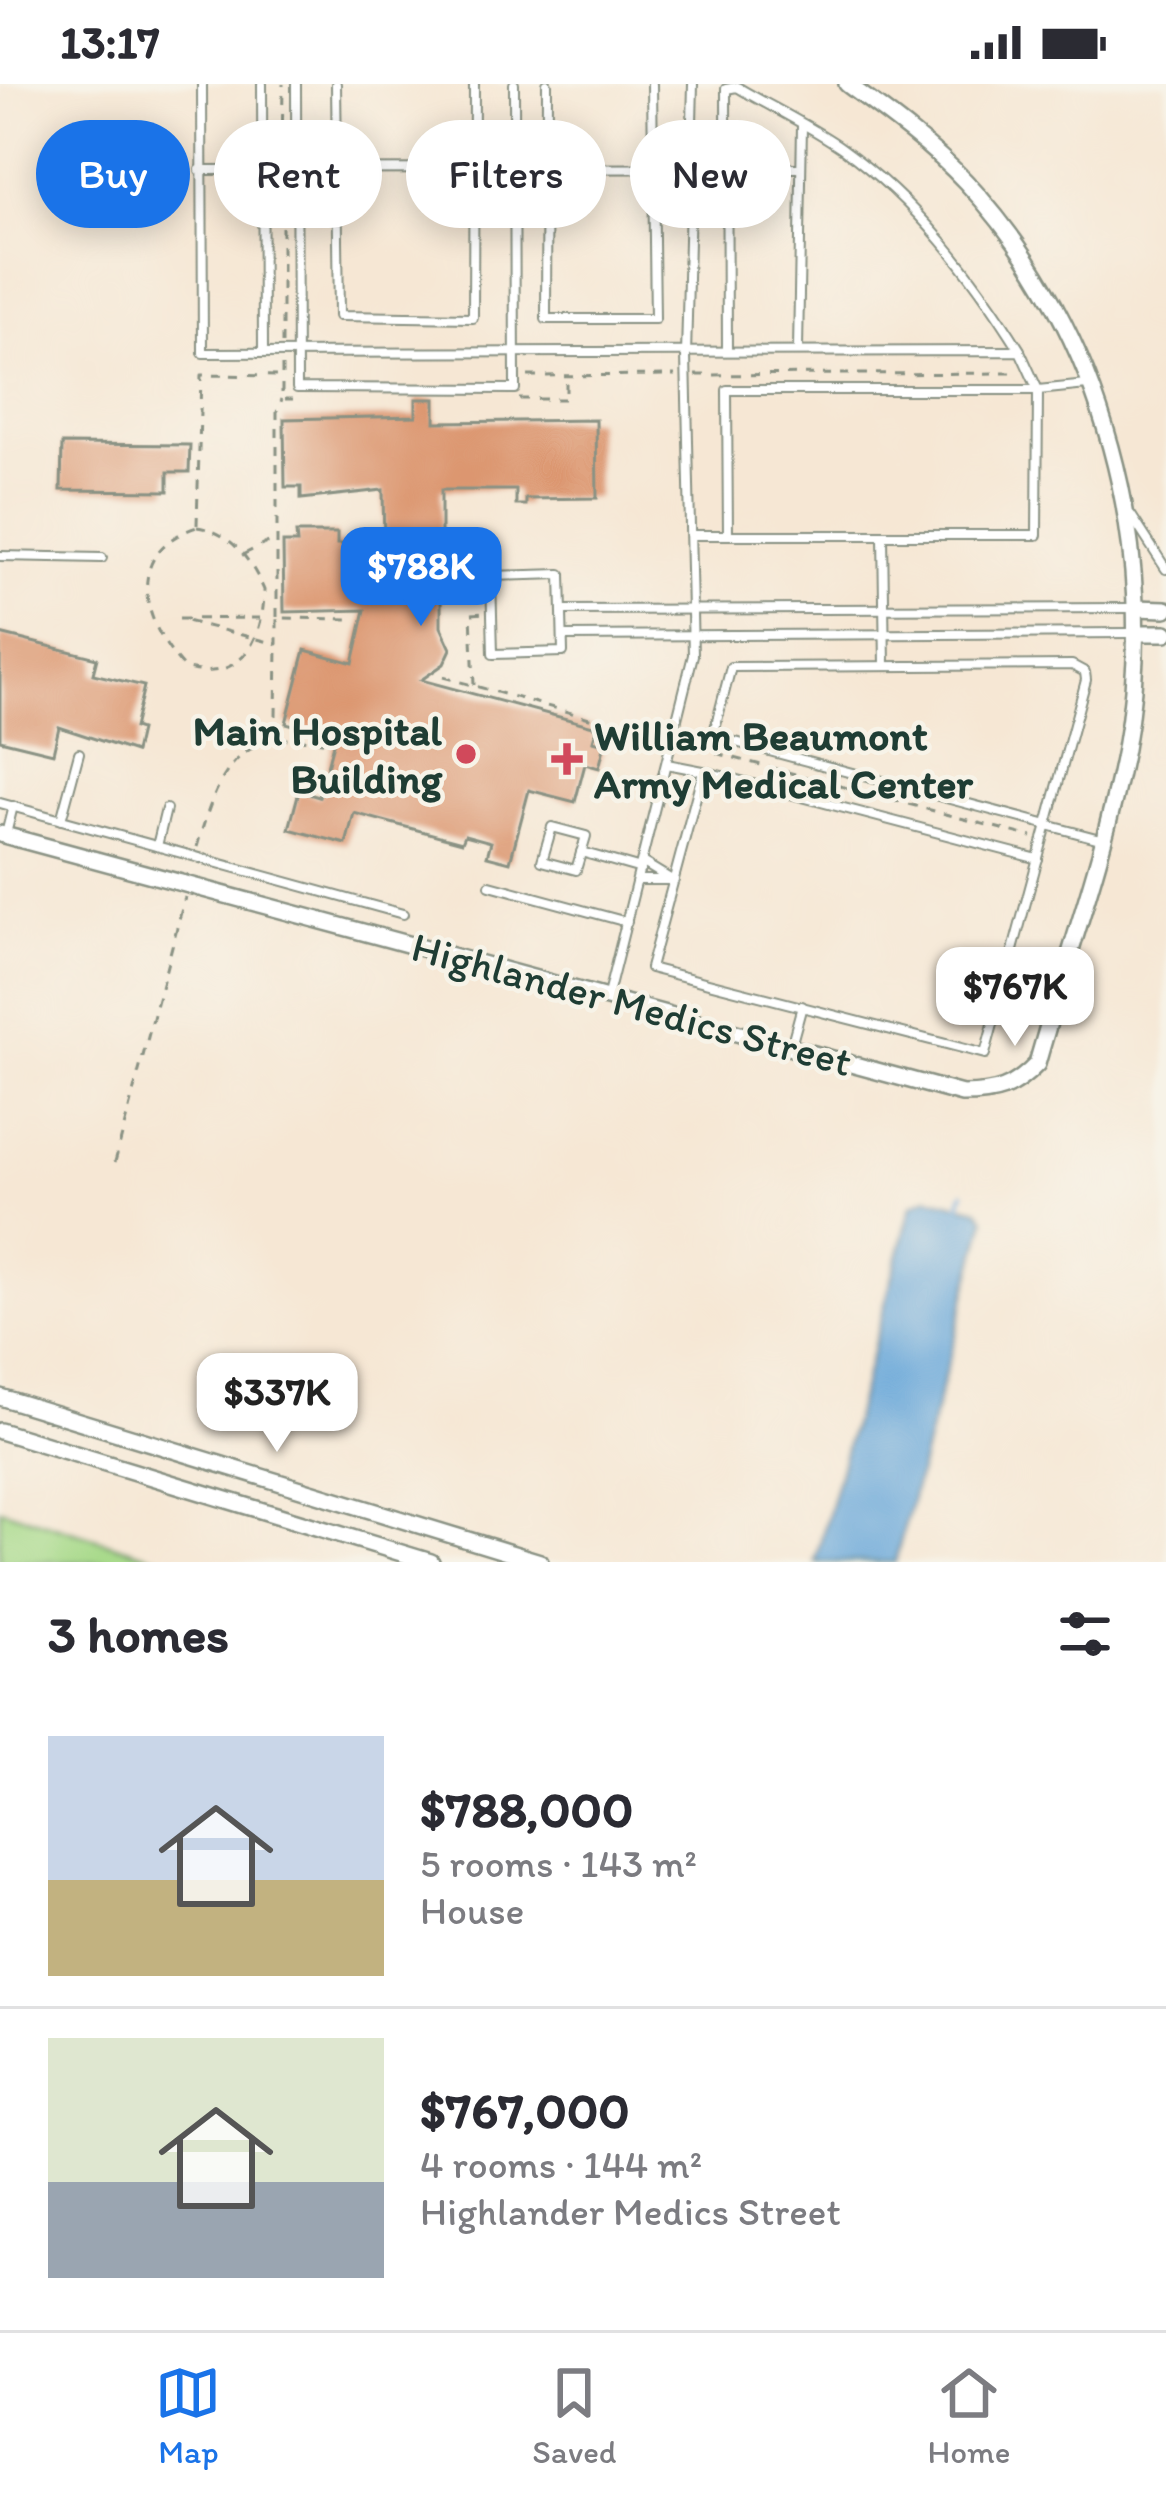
<!DOCTYPE html>
<meta charset="utf-8">
<style>
body{margin:0;font-family:Itim,sans-serif;background:#f7f7f7;color:#2b2b33;height:100vh;display:flex;flex-direction:column;font-size:45px;white-space:nowrap}
*{box-sizing:border-box;margin:0}
p{font-size:39px;color:#7c7c81}
.icon{flex:none;width:66px;height:66px;fill:none;stroke:currentColor;stroke-width:2;stroke-linecap:round;stroke-linejoin:round}
.map{position:relative;height:1478px;overflow:hidden}
.panel{display:flex;flex-direction:column;background:#fff;flex:1}
.panel>*{flex:none}
.top-card{position:absolute;left:36px;top:36px;width:1095px;height:108px;display:flex;gap:24px}
.price{position:absolute;translate:-50% -102px;padding:0 27px;border-radius:24px;background:#fff;color:#222;font-size:39px;line-height:78px;filter:drop-shadow(0 3px 6px #0008)}
.price::after{content:'';position:absolute;left:50%;top:72px;width:36px;height:27px;margin-left:-18px;background:inherit;clip-path:polygon(0 0,100% 0,50% 100%)}
.price.current{background:#1a73e8;color:#fff}
ul{padding:0;list-style:none}
li{display:flex;align-items:center;gap:36px;height:300px;padding:0 48px}
li+li{border-top:3px solid #e1e1e2}
li span{display:grid;place-items:center;flex:none;width:336px;height:240px;border-radius:0px;color:#555}
li>.icon{margin-inline-start:auto}
span .icon{width:144px;height:144px;fill:#fffc;stroke-width:1}
li b{font-size:51px}
h2{display:flex;justify-content:space-between;align-items:center;height:144px;padding:0 48px;font-size:51px}
.chip{padding:0 42px;border-radius:54px;background:#fff;box-shadow:0 6px 30px #0003;font-size:42px;line-height:108px}
.chip.current{background:#1a73e8;color:#fff}
.status{display:flex;justify-content:space-between;align-items:center;height:84px;padding:0 60px;background:#fff;direction:ltr}
.status svg{height:33px;fill:currentColor}
.tab-bar{display:flex;justify-content:space-around;align-items:center;height:168px;border-top:3px solid #e1e1e2;background:#fff;font-size:33px;color:#7c7c81}
.tab-bar a{display:grid;justify-items:center;gap:6px}
.tab-bar .current{color:#1a73e8}
.map>svg:first-child{display:block}
.green{fill:#a6d988;stroke:#628b5e;stroke-width:3}
.water{fill:#66a6d9;stroke:#427286;stroke-width:3}
.lines{fill:none;stroke-linecap:round;stroke-linejoin:round}
.stream{stroke:#66a6d9;stroke-width:4.5}
.building{fill:#dc9670}
.lane-casing{stroke:#8a9284;stroke-width:12}
.street-casing{stroke:#8a9284;stroke-width:20}
.path{stroke:#8a9284;stroke-width:3;stroke-dasharray:9 9;stroke-linecap:butt}
.lane{stroke:#fff;stroke-width:8}
.street{stroke:#fff;stroke-width:15}
.poi-dot{fill:#d1495b;stroke:#f7f3e8;stroke-width:4.5}
.labels{text-anchor:middle;dominant-baseline:central;stroke-width:9;stroke-linejoin:round;paint-order:stroke}
.poi-label{font-size:42px;font-weight:bold;fill:#1f3d34;stroke:#f7f3e8;text-anchor:end}
.street-label{font-size:42px;fill:#1f3d34;stroke:#f7f3e8}
</style>
<div class="status"><b>13:17</b><svg viewBox="0 0 49 12"><path d="M0 12V9h3v3zM5 12V6h3v6zM10 12V3h3v9zM15 12V0h3v12zM26 1h20v11H26zM47 4h2v5h-2z"/></svg></div>
<div class="map">
<svg width="1166" height="1478" viewBox="0 0 1166 1478">
<rect width="100%" height="100%" fill="#f7f3e8"/>
<filter id="ink" filterUnits="userSpaceOnUse"><feTurbulence type="fractalNoise" baseFrequency=".00833" numOctaves="2"/><feDisplacementMap in="SourceGraphic" scale="24" xChannelSelector="R" yChannelSelector="G"/><feConvolveMatrix kernelMatrix="1 2 1 2 8 2 1 2 1" color-interpolation-filters="sRGB"/></filter>
<filter id="wash" filterUnits="userSpaceOnUse"><feTurbulence type="fractalNoise" baseFrequency=".004" numOctaves="4" result="noise"/><feDisplacementMap in="SourceGraphic" scale="48" xChannelSelector="R" yChannelSelector="G"/><feGaussianBlur stdDeviation="2.7" result="paint"/><feColorMatrix in="noise" values="0 0 0 0 0 0 0 0 0 0 0 0 0 0 0 0 0 1.4 0 .05"/><feComposite in="paint" operator="in"/></filter>
<g filter="url(#wash)">
<rect width="100%" height="100%" fill="#f6e7d4"/>
<polygon class="green" points="0,1425 171,1478 0,1478"/>
<polygon class="water" points="928,1113 979,1125 986,1135 895,1478 815,1478 912,1121"/>
<g class="lines">
<polyline class="stream" points="960,1121 964,1108"/>
</g>
<g id="blocks">
<g class="building">
<polygon points="416,315 435,315 435,338 596,336 597,414 526,415 526,421 516,421 516,406 441,406 441,543 451,565 444,580 421,596 597,643 593,657 605,660 599,684 585,680 575,718 529,706 510,778 487,772 491,758 465,751 462,758 354,729 346,760 289,745 299,707 319,713 335,652 286,639 305,566 353,579 365,526 284,528 283,459 297,459 296,449 337,449 337,460 384,460 383,406 301,415 301,403 285,403 284,335 416,332"/>
<polygon points="62,360 190,361 189,388 168,388 168,407 61,406"/>
<polygon points="0,550 97,574 93,590 144,602 134,644 140,646 135,668 59,643 53,669 0,656"/>
</g>
</g>
</g>
<g filter="url(#ink)">
<use href="#blocks" fill-opacity="0" stroke="#8a9284" stroke-width="3"/>
<g class="lines">
<defs>
<g id="lane">
<polyline points="202,0 203,269 1020,267 1038,306 1087,301"/>
<polyline points="262,0 263,268"/>
<polyline points="296,0 297,304 515,305 514,0"/>
<polyline points="336,0 339,232 473,234 474,0"/>
<polyline points="547,0 546,235 655,235 652,0"/>
<polyline points="200,86 800,84"/>
<path d="M727,266L726,5L737,3C771,23 809,41 842,64C917,118 972,189 1020,266"/>
<polyline points="798,266 802,41"/>
<polyline points="1131,431 1166,485"/>
<path d="M691,451C806,451 921,452 1037,451L1038,306H727L728,451"/>
<polyline points="883,452 885,582"/>
<polyline points="0,472 102,474"/>
<polygon points="561,490 563,568 493,570 491,492"/>
<polyline points="562,526 1133,524"/>
<polyline points="563,552 1131,549"/>
<polyline points="667,680 703,687 650,884 985,970 1086,596 1085,588 1072,581 731,583 713,652 1044,740 1047,741 1100,755"/>
<polyline points="703,687 1038,775"/>
<polyline points="0,719 403,830"/>
<polyline points="61,736 79,669"/>
<polygon points="552,743 586,752 576,786 542,777"/>
<polyline points="6,750 13,722"/>
<polyline points="157,762 166,725"/>
<polyline points="581,768 641,785"/>
<polyline points="642,778 670,795"/>
<polyline points="638,796 674,796"/>
<polyline points="490,801 627,838"/>
<polyline points="608,911 693,571 686,272 693,0"/>
<polyline points="791,962 802,922"/>
</g>
<g id="street">
<polyline points="1135,524 1166,525"/>
<polyline points="1134,549 1166,549"/>
<path d="M0,750L962,1010C996,1010 1013,1005 1037,980C1066,876 1105,770 1125,665C1161,468 1104,245 966,98C931,61 888,30 847,0"/>
<polyline points="0,1313 540,1478"/>
<polyline points="0,1347 431,1478"/>
</g>
</defs>
<use href="#lane" class="lane-casing"/>
<use href="#street" class="street-casing"/>
<g class="path">
<polyline points="282,74 283,0"/>
<polyline points="282,260 282,96"/>
<polyline points="282,282 282,315 293,315"/>
<polyline points="696,291 1012,289"/>
<polyline points="528,292 675,291"/>
<polyline points="519,315 566,315 566,292"/>
<polyline points="197,441 201,291 282,292"/>
<path d="M197,443C231,448 251,476 264,506C264,557 240,600 184,584C141,537 123,467 197,443Z"/>
<polyline points="244,470 277,454"/>
<polyline points="277,533 277,328 282,315"/>
<polyline points="260,534 179,535 277,560 277,534 356,535"/>
<polyline points="443,593 661,654"/>
<polyline points="474,601 471,530 484,529"/>
<polyline points="276,632 277,562"/>
<polyline points="682,660 1032,753"/>
<path d="M197,763C218,688 239,640 327,659"/>
<polyline points="115,1078 185,813"/>
</g>
<use href="#lane" class="lane"/>
<use href="#street" class="street"/>
</g>
</g>
<g class="poi-dot">
<circle cx="466" cy="670" r="12"/>
<path d="M561 657h12v12h12v12h-12v12h-12v-12h-12v-12h12z"/>
</g>
<g class="labels">
<g class="poi-label">
<text x="442" y="646">Main Hospital<tspan x="442" dy="48">Building</tspan></text>
<text x="594" y="651" text-anchor="start">William Beaumont<tspan x="594" dy="48">Army Medical Center</tspan></text>
</g>
<g class="street-label">
<text transform="translate(632 920) rotate(15)">Highlander Medics Street</text>
</g>
</g>
</svg>
<b class="price current" style="left:421px;top:545px">$788K</b>
<b class="price" style="left:1015px;top:965px">$767K</b>
<b class="price" style="left:277px;top:1371px">$337K</b>
<div class="top-card">
<a class="chip current">Buy</a>
<a class="chip">Rent</a>
<a class="chip">Filters</a>
<a class="chip">New</a>
</div>
</div>
<section class="panel">
<h2>3 homes<svg class="icon" aria-label="filters" viewBox="0 0 24 24"><path d="M4 7h16M4 17h16"/><circle cx="9" cy="7" r="2"/><circle cx="15" cy="17" r="2"/></svg></h2>
<ul>
<li><span style="background:linear-gradient(#c9d6e8 60%,#c2b280 0)"><svg class="icon" aria-label="home" viewBox="0 0 24 24"><path d="M3 11l9-7 9 7M6 9v11h12V9"/></svg></span><div><b>$788,000</b><p>5 rooms · 143 m²</p><p>House</p></div></li>
<li><span style="background:linear-gradient(#dfe7d0 60%,#9aa5b1 0)"><svg class="icon" aria-label="home" viewBox="0 0 24 24"><path d="M3 11l9-7 9 7M6 9v11h12V9"/></svg></span><div><b>$767,000</b><p>4 rooms · 144 m²</p><p>Highlander Medics Street</p></div></li>
</ul>
</section>
<nav class="tab-bar">
<a class="current"><svg class="icon" aria-label="map" viewBox="0 0 24 24"><path d="M3 6l6-2 6 2 6-2v14l-6 2-6-2-6 2zM9 4v14M15 6v14"/></svg>Map</a>
<a><svg class="icon" aria-label="saved" viewBox="0 0 24 24"><path d="M7 4h10v16l-5-4-5 4z"/></svg>Saved</a>
<a><svg class="icon" aria-label="home" viewBox="0 0 24 24"><path d="M3 11l9-7 9 7M6 9v11h12V9"/></svg>Home</a>
</nav>
